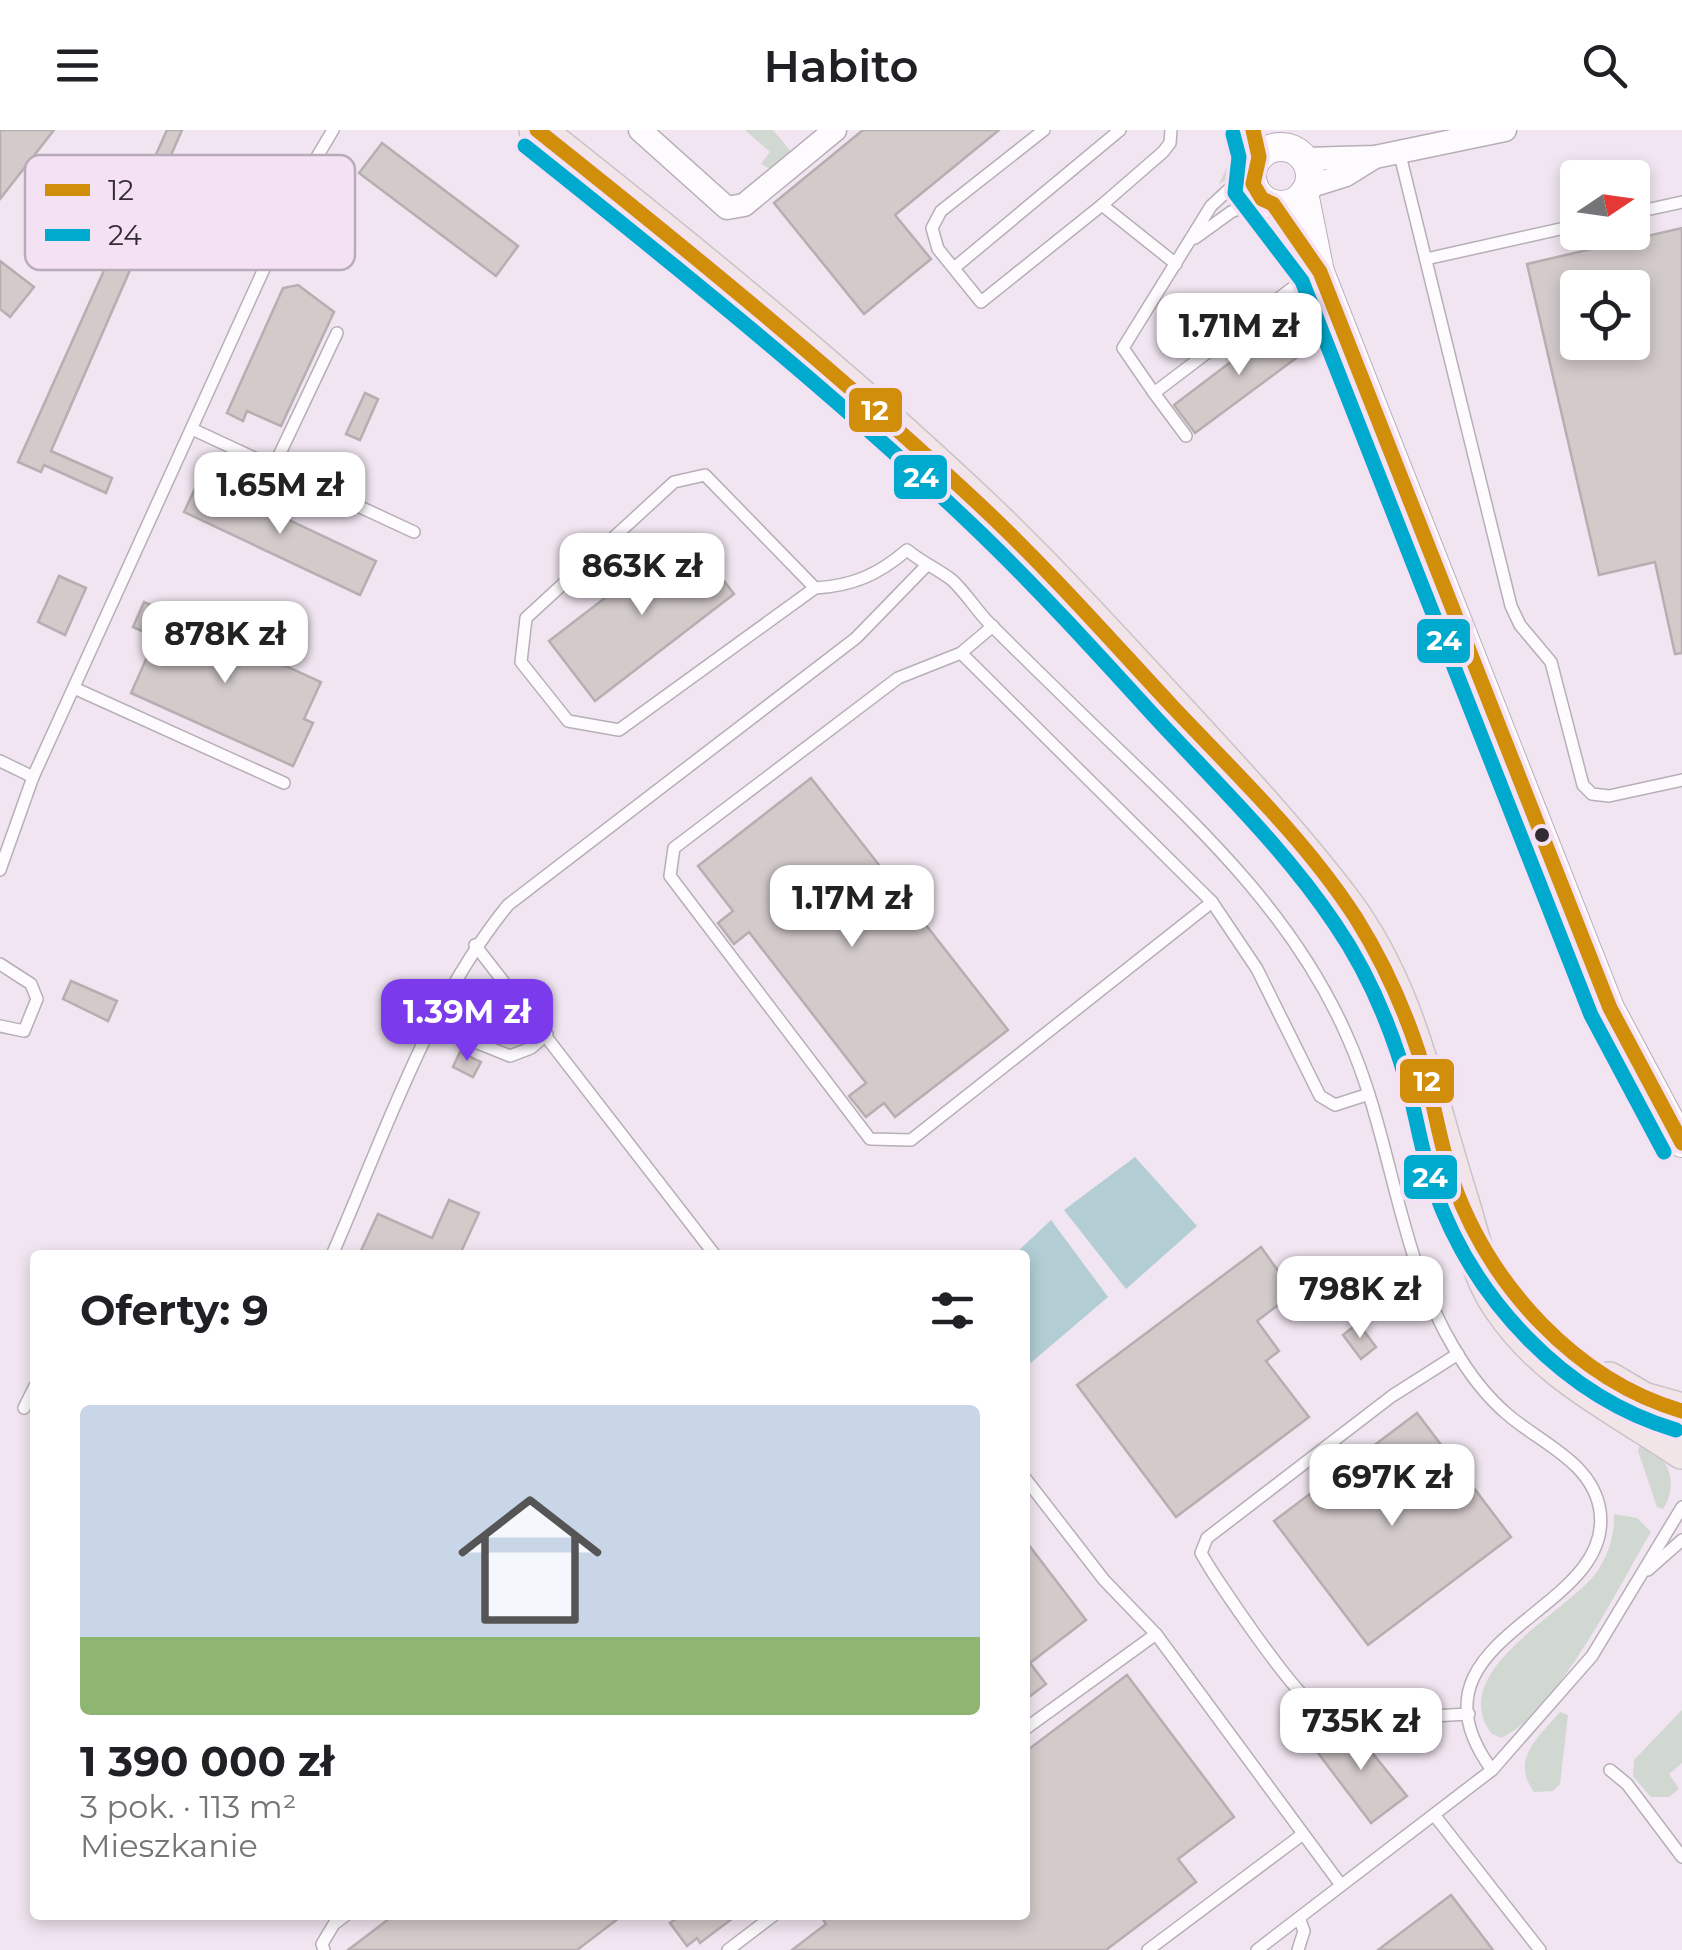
<!DOCTYPE html>
<html lang="pl">
<meta charset="utf-8">
<style>
body{margin:0;font-family:Montserrat,sans-serif;background:#f6f6f6;color:#202124;height:100vh;display:flex;flex-direction:column;font-size:38px;white-space:nowrap}
*{box-sizing:border-box;margin:0}
p{font-size:32px;color:#757577}
.icon{flex:none;width:55px;height:55px;fill:none;stroke:currentColor;stroke-width:2;stroke-linecap:round;stroke-linejoin:round}
.map{position:relative;flex:1;overflow:hidden}
.panel{position:absolute;left:30px;top:1120px;width:1000px;height:670px;display:flex;flex-direction:column;background:#fff;border-radius:10px;box-shadow:0 5px 15px #0003}
.panel>*{flex:none}
.needle{width:65px;rotate:77deg}
.buttons{position:absolute;left:1560px;top:30px;display:grid;gap:20px}
.buttons a{display:grid;place-items:center;width:90px;height:90px;border-radius:10px;background:#fff;box-shadow:0 5px 15px #0003;font-size:50px}
.price{position:absolute;translate:-50% -85px;padding:0 22px;border-radius:20px;background:#fff;color:#222;font-size:32px;line-height:65px;filter:drop-shadow(0 2px 5px #0008)}
.price::after{content:'';position:absolute;left:50%;top:60px;width:30px;height:22px;margin-left:-15px;background:inherit;clip-path:polygon(0 0,100% 0,50% 100%)}
.price.active{background:#7c3aed;color:#fff}
ul{padding:0;list-style:none}
li{display:grid;align-content:center;gap:20px;height:530px;padding:0 50px}
li span{display:grid;place-items:center;height:310px;border-radius:10px;color:#555}
li>.icon{margin-inline-start:auto}
span .icon{width:180px;height:180px;fill:#fffc;stroke-width:1}
li b{font-size:42px}
h2{display:flex;justify-content:space-between;align-items:center;height:120px;padding:0 50px;font-size:42px}
header{display:flex;justify-content:space-between;align-items:center;height:130px;padding:0 50px;background:#fff;font-size:45px;font-weight:600}
.map>svg:first-child{display:block}
.green{fill:#d1d7d1}
.water{fill:#b2cdd4}
.building{fill:#d3caca;stroke:#b6aeb0;stroke-width:2.5;fill-rule:evenodd}
.lines{fill:none;stroke-linecap:round;stroke-linejoin:round}
.service-casing{stroke:#b7afb7;stroke-width:14}
.minor-casing{stroke:#b7afb7;stroke-width:25}
.tertiary-casing{stroke:#b7afb7;stroke-width:30}
.primary-casing{stroke:#c9c3c9;stroke-width:38}
.service{stroke:#fdfbfd;stroke-width:11}
.minor{stroke:#fdfbfd;stroke-width:22}
.tertiary{stroke:#fdfbfd;stroke-width:28}
.primary{stroke:#f1e5e7;stroke-width:35}
.bus-1-casing{stroke:#f4e1f4;stroke-width:22}
.bus-2-casing{stroke:#f4e1f4;stroke-width:22}
.bus-1{stroke:#d08e0a;stroke-width:15}
.bus-2{stroke:#00a9ce;stroke-width:15}
.bus-dot{fill:#332c33;stroke:#f4e1f4;stroke-width:4}
.key{fill:#f4e1f4;stroke:#baabba;stroke-width:2.5}
.key-label{font-size:28px;fill:#332c33}
.line-badge{stroke:#f4e1f4;stroke-width:4}
.badge-label{font-size:28px;text-anchor:middle;font-weight:bold;fill:#fff}
</style>
<header><svg class="icon" aria-label="menu" viewBox="0 0 24 24"><path d="M4 6h16M4 12h16M4 18h16"/></svg>Habito<svg class="icon" aria-label="search" viewBox="0 0 24 24"><circle cx="10" cy="10" r="6"/><path d="M15 15l6 6"/></svg></header>
<div class="map">
<svg width="1682" height="1820" viewBox="0 0 1682 1820">
<rect width="100%" height="100%" fill="#f0e5f0"/>
<g class="green">
<polygon points="745,0 773,0 793,24 771,39 761,34 770,22"/>
<path d="M1244,1C1249,25 1241,42 1219,54Z"/>
<path d="M1640,1315C1670,1325 1679,1354 1663,1379L1657,1377L1638,1321Z"/>
<path d="M1614,1384L1637,1388L1651,1402C1620,1454 1556,1584 1501,1608L1492,1604C1444,1542 1565,1484 1596,1443C1608,1427 1615,1403 1614,1384Z"/>
<polygon points="1682,1580 1682,1633 1669,1644 1679,1659 1669,1667 1651,1667 1633,1646 1634,1630"/>
<path d="M1560,1582L1568,1585L1560,1654L1553,1661L1534,1662C1510,1629 1538,1608 1560,1582Z"/>
</g>
<g class="water">
<polygon points="1135,1027 1197,1096 1126,1159 1064,1080"/>
<polygon points="1051,1090 1108,1167 1027,1236 1025,1125 1014,1125"/>
</g>
<g class="building">
<polygon points="0,0 54,0 0,69"/>
<polygon points="167,0 182,0 137,103 144,106 130,140 51,321 112,348 106,363 44,335 41,342 18,332"/>
<polygon points="863,0 999,0 895,85 931,129 864,184 774,73"/>
<polygon points="382,13 518,116 496,146 359,43"/>
<path d="M1682,98V523L1675,524L1655,432L1599,445L1527,134ZM1578,158H1632V212H1578Z"/>
<polygon points="0,131 34,157 10,187 0,179"/>
<polygon points="298,155 334,182 281,296 247,281 243,291 227,283 283,158"/>
<polygon points="1282,193 1303,223 1195,303 1174,275"/>
<polygon points="365,263 378,269 360,310 346,304"/>
<polygon points="200,348 376,431 360,465 184,382"/>
<polygon points="688,404 734,464 595,571 549,511"/>
<polygon points="59,446 86,458 65,505 38,492"/>
<polygon points="144,472 321,552 304,589 313,593 293,636 131,563 156,507 133,497"/>
<polygon points="811,648 1008,900 895,987 884,973 866,987 849,966 866,953 749,802 734,814 718,793 733,781 698,736"/>
<polygon points="71,851 117,871 108,891 63,869"/>
<polygon points="460,922 481,932 473,947 453,937"/>
<polygon points="449,1070 479,1083 461,1122 469,1125 359,1125 378,1084 432,1108"/>
<polygon points="1261,1117 1294,1163 1257,1191 1279,1221 1266,1231 1309,1287 1176,1387 1077,1255"/>
<polygon points="1358,1193 1376,1217 1361,1229 1343,1205"/>
<polygon points="1417,1283 1511,1407 1368,1515 1274,1391"/>
<polygon points="1025,1410 1086,1490 1030,1533 1046,1554 1025,1570"/>
<polygon points="1127,1545 1234,1687 1178,1729 1196,1752 1106,1820 792,1820 826,1794 820,1785 1025,1785 1025,1622"/>
<polygon points="1349,1594 1407,1666 1371,1693 1315,1619"/>
<polygon points="1451,1765 1493,1820 1378,1820"/>
<polygon points="394,1785 623,1785 577,1820 348,1820"/>
<polygon points="681,1785 737,1785 700,1813 697,1808 687,1816 670,1793"/>
</g>
<g class="lines">
<defs>
<g id="service">
<polyline points="1044,0 941,81 932,98 938,119 981,172 1102,75 1176,134"/>
<polyline points="1399,21 1511,476 1520,495 1551,532 1583,655 1592,664 1609,666 1682,650"/>
<polyline points="1102,75 1163,22 1170,13 1171,0"/>
<polyline points="1632,83 1682,72"/>
<polyline points="1195,108 1231,82 1262,69"/>
<polyline points="1426,129 1578,95"/>
<polyline points="954,138 1120,0"/>
<polyline points="1154,263 1123,218 1211,76 1253,37"/>
<polyline points="192,299 414,402"/>
<polyline points="1186,306 1154,263 1295,156 1320,142"/>
<polyline points="274,336 337,203"/>
<path d="M815,458L619,600L568,591L521,532L526,488L674,352L705,345L815,458C852,456 878,445 907,420C921,432 938,439 952,450C965,462 975,478 987,491C1021,525 1056,559 1091,593C1190,689 1291,778 1347,906C1392,1005 1397,1124 1454,1218C1468,1242 1486,1266 1507,1284C1540,1313 1593,1332 1600,1381C1615,1485 1394,1506 1492,1640"/>
<polyline points="993,496 961,523 898,548 674,718 670,746 870,1009 911,1010 1212,772"/>
<polyline points="961,523 1212,772 1257,839 1320,966 1335,975 1369,964"/>
<polyline points="74,558 284,653"/>
<polyline points="0,631 33,647"/>
<polyline points="0,740 33,647 308,42 333,0"/>
<polyline points="475,815 715,1125"/>
<polyline points="0,834 31,854 37,869 24,901 0,896"/>
<polyline points="433,895 510,926 531,918 547,904"/>
<path d="M332,1125C384,1007 426,876 508,775L856,508L926,436"/>
<path d="M1458,1224L1392,1266L1207,1408L1201,1423C1214,1447 1296,1568 1316,1576C1361,1593 1422,1586 1469,1584"/>
<polyline points="24,1278 35,1256"/>
<polyline points="1025,1348 1104,1450 1156,1504"/>
<polyline points="1648,1440 1682,1410"/>
<polyline points="1025,1599 1156,1504 1341,1755"/>
<polyline points="1610,1640 1627,1654 1682,1727"/>
<polyline points="1435,1686 1540,1820"/>
<polyline points="324,1820 322,1814 334,1794 346,1785"/>
<polyline points="728,1820 774,1785"/>
<polyline points="1148,1820 1303,1704"/>
<polyline points="1257,1820 1492,1640 1592,1526 1682,1377"/>
<polyline points="1298,1820 1304,1801 1299,1788"/>
</g>
<g id="minor">
<polyline points="640,0 727,78 744,75 835,0"/>
<polyline points="1305,29 1375,27 1505,0"/>
<polyline points="1308,57 1346,45 1375,27"/>
</g>
<g id="tertiary">
<circle cx="1281" cy="46" r="29"/>
<polyline points="1304,63 1320,142 1610,878 1682,1013"/>
</g>
<g id="primary">
<path d="M537,0C690,121 841,244 983,378C1048,440 1109,507 1170,573C1228,636 1289,701 1341,769C1409,857 1427,965 1460,1068C1472,1105 1478,1144 1501,1177C1547,1245 1616,1276 1682,1321"/>
<polyline points="1609,1250 1643,1270 1682,1281"/>
</g>
</defs>
<use href="#service" class="service-casing"/>
<use href="#minor" class="minor-casing"/>
<use href="#tertiary" class="tertiary-casing"/>
<use href="#primary" class="primary-casing"/>
<use href="#service" class="service"/>
<use href="#minor" class="minor"/>
<use href="#tertiary" class="tertiary"/>
<use href="#primary" class="primary"/>
<defs>
<g id="bus-1">
<path d="M537,0C689,121 840,244 982,377C1048,439 1109,508 1171,575C1235,643 1305,709 1356,788C1389,841 1413,898 1429,958C1437,989 1442,1021 1453,1052C1490,1156 1576,1250 1682,1281"/>
<polyline points="1253,0 1259,27 1253,54 1262,69 1273,74 1320,142 1610,878 1682,1013"/>
</g>
<g id="bus-2">
<polyline points="1233,4 1239,27 1235,63 1302,151 1591,885 1664,1022"/>
<path d="M525,16C677,137 830,260 971,394C1035,455 1095,521 1155,587C1217,654 1284,718 1335,794C1370,845 1394,904 1410,964C1418,995 1423,1028 1434,1058C1473,1169 1564,1267 1676,1300"/>
</g>
</defs>
<use href="#bus-1" class="bus-1-casing"/>
<use href="#bus-2" class="bus-2-casing"/>
<use href="#bus-1" class="bus-1"/>
<use href="#bus-2" class="bus-2"/>
</g>
<circle class="bus-dot" cx="1542" cy="705" r="9"/>
<rect x="25" y="25" width="330" height="115" rx="15" class="key"/>
<rect x="45" y="54" width="45" height="12" fill="#d08e0a"/>
<rect x="45" y="99" width="45" height="12" fill="#00a9ce"/>
<g class="key-label">
<text x="108" y="70">12</text>
<text x="108" y="115">24</text>
</g>
<g class="line-badge">
<rect x="847" y="256" width="57" height="48" rx="10" fill="#d08e0a"/>
<rect x="892" y="323" width="57" height="48" rx="10" fill="#00a9ce"/>
<rect x="1415" y="487" width="57" height="48" rx="10" fill="#00a9ce"/>
<rect x="1398" y="927" width="58" height="48" rx="10" fill="#d08e0a"/>
<rect x="1402" y="1023" width="57" height="48" rx="10" fill="#00a9ce"/>
</g>
<g class="badge-label">
<text x="875" y="290">12</text>
<text x="921" y="357">24</text>
<text x="1444" y="520">24</text>
<text x="1427" y="961">12</text>
<text x="1430" y="1057">24</text>
</g>
</svg>
<div class="buttons">
<a><svg class="needle" viewBox="-14 -14 28 28"><path d="M0-13l5 13h-10z" fill="#e53935"/><path d="M0 13l5-13h-10z" fill="#757577"/></svg></a>
<a><svg class="icon" aria-label="locate" viewBox="0 0 24 24"><circle cx="12" cy="12" r="6"/><path d="M12 2v4M12 18v4M2 12h4M18 12h4"/></svg></a>
</div>
<b class="price" style="left:1239px;top:248px">1.71M zł</b>
<b class="price" style="left:280px;top:407px">1.65M zł</b>
<b class="price" style="left:642px;top:488px">863K zł</b>
<b class="price" style="left:225px;top:556px">878K zł</b>
<b class="price" style="left:852px;top:820px">1.17M zł</b>
<b class="price active" style="left:467px;top:934px">1.39M zł</b>
<b class="price" style="left:1360px;top:1211px">798K zł</b>
<b class="price" style="left:1392px;top:1399px">697K zł</b>
<b class="price" style="left:1361px;top:1643px">735K zł</b>
<section class="panel">
<h2>Oferty: 9<svg class="icon" aria-label="filters" viewBox="0 0 24 24"><path d="M4 7h16M4 17h16"/><circle cx="9" cy="7" r="2"/><circle cx="15" cy="17" r="2"/></svg></h2>
<ul>
<li><span style="background:linear-gradient(#c9d6e8 75%,#8fb573 0)"><svg class="icon" aria-label="home" viewBox="0 0 24 24"><path d="M3 11l9-7 9 7M6 9v11h12V9"/></svg></span><div><b>1 390 000 zł</b><p>3 pok. · 113 m²</p><p>Mieszkanie</p></div></li>
</ul>
</section>
</div>
